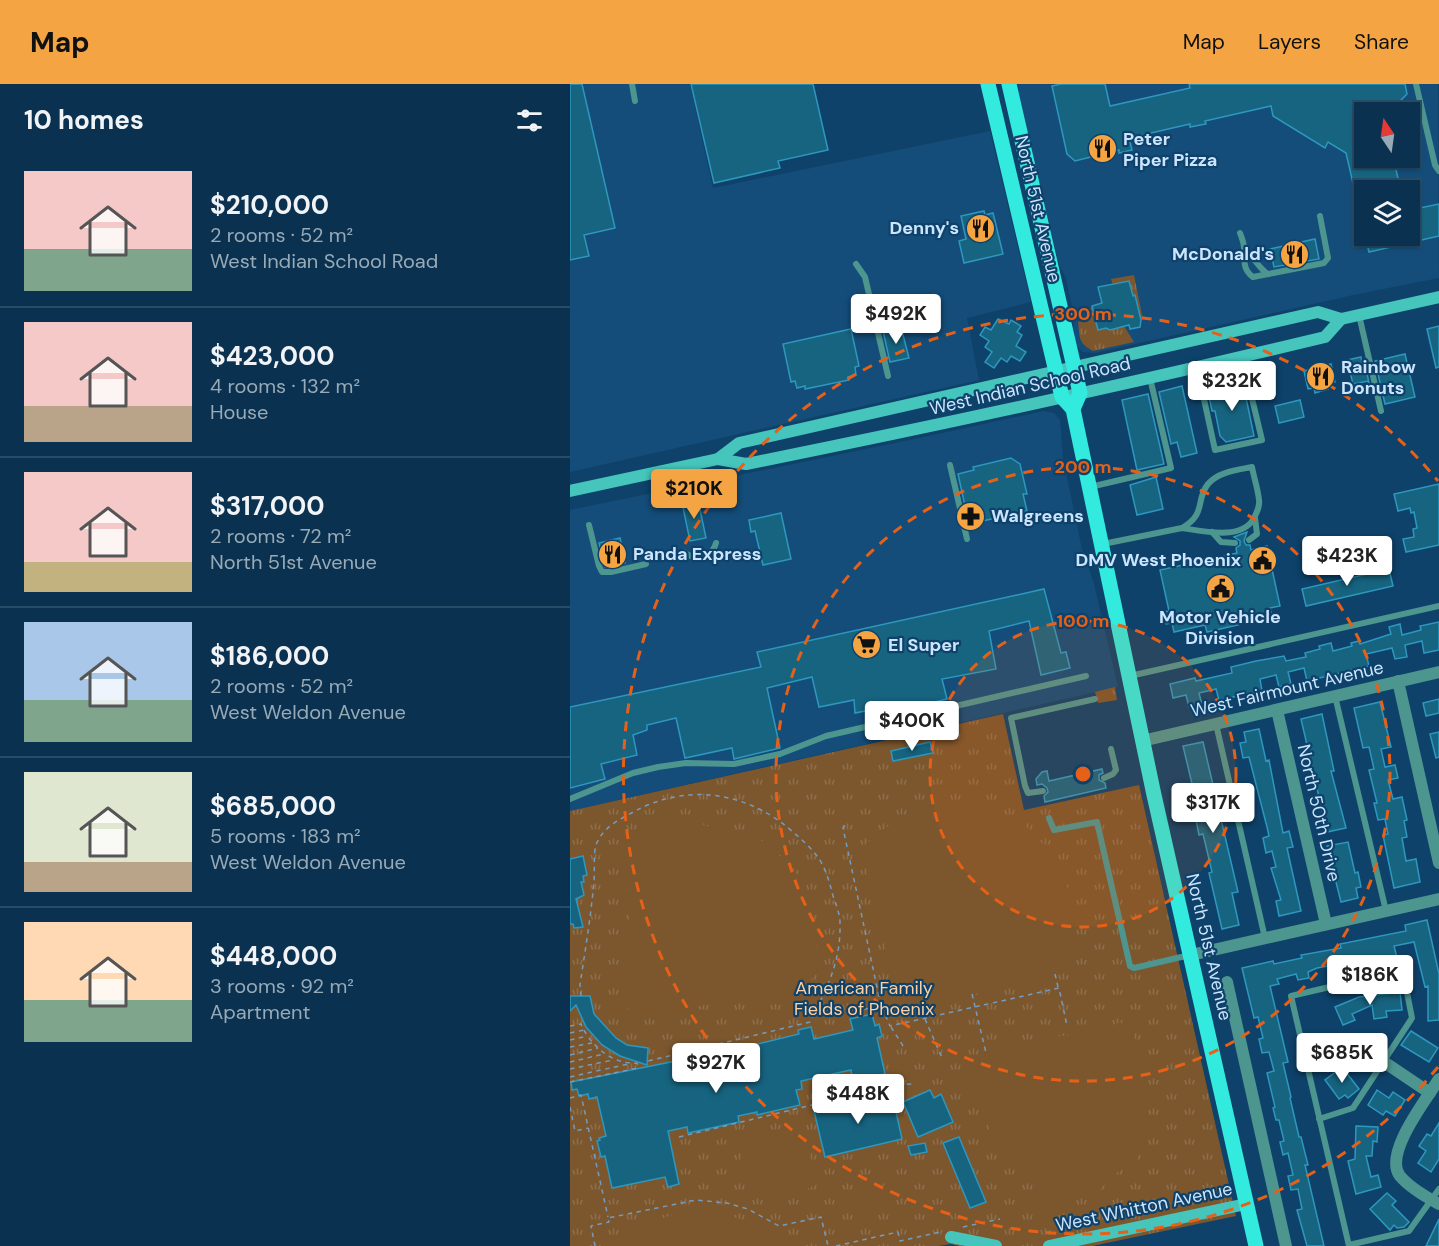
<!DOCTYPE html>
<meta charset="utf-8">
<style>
body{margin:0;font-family:"DM Sans",sans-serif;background:#183e5a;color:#f1f3f6;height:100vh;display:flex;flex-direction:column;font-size:22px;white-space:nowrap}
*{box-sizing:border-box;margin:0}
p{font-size:20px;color:#99aab7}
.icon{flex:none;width:33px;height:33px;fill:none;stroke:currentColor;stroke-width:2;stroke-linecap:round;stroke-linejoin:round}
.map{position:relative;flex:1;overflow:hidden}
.panel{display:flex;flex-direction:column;background:#0a3250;width:570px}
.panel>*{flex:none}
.needle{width:39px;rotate:347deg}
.tools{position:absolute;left:784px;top:18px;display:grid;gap:12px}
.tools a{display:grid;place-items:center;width:66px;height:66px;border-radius:0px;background:#0a3250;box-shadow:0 2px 4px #0004,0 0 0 2px #2a4d67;font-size:30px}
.price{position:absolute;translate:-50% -51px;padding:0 14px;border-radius:6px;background:#fff;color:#222;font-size:20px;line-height:39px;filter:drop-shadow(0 2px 3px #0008)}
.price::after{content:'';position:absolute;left:50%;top:36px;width:18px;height:14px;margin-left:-9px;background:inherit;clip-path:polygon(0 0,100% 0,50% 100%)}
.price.current{background:#f4a443;color:#111}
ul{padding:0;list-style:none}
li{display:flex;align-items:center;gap:18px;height:150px;padding:0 24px}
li+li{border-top:2px solid #2a4d67}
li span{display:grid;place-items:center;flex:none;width:168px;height:120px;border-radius:0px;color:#555}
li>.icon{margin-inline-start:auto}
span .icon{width:72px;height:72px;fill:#fffc;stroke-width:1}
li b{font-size:26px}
h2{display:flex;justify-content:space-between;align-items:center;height:72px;padding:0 24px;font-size:26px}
header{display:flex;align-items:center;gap:36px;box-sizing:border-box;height:84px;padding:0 30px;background:#f4a443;color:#111}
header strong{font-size:28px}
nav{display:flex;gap:33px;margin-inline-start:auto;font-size:21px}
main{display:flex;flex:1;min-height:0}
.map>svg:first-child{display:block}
.built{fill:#144d7a;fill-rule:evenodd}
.grass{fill:url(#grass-tufts)}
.pitch{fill:#7c572e}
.building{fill:#176480;stroke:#2e97be;stroke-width:1.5}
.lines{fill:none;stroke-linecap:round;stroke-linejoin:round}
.path{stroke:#769bbb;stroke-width:1.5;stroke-dasharray:4.5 4.5;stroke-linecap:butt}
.lane{stroke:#4d958f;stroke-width:6}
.street{stroke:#4d958f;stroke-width:12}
.secondary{stroke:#45c5bb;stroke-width:12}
.primary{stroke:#32eadd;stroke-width:15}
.ring{fill:none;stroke:#e76018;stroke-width:3;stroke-dasharray:10 8}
.labels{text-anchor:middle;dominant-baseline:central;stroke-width:4.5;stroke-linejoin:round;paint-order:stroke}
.poi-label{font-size:18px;font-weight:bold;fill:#cce5fe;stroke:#0e426a;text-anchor:start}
.street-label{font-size:18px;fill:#cce5fe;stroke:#0e426a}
.park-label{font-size:18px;fill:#fed0a0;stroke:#0e426a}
.centre{fill:#e76018;stroke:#0e426a;stroke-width:3}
.ring-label{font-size:18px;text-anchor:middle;font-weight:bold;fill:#e76018;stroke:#0e426a;stroke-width:4.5;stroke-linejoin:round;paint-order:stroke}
</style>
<header>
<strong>Map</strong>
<nav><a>Map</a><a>Layers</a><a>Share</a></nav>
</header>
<main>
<section class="panel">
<h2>10 homes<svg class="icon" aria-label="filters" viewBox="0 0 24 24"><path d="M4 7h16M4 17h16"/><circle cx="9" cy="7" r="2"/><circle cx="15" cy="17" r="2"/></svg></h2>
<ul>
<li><span style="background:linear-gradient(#f6c9c9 65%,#7fa58c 0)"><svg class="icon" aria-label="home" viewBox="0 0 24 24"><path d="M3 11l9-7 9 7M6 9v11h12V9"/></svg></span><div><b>$210,000</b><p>2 rooms · 52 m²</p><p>West Indian School Road</p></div></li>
<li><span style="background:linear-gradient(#f6c9c9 70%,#b9a48a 0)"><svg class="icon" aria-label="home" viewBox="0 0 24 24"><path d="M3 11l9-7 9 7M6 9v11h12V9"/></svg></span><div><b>$423,000</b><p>4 rooms · 132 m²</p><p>House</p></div></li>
<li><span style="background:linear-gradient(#f6c9c9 75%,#c2b280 0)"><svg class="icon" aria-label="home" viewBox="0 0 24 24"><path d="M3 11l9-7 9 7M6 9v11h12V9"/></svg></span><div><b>$317,000</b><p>2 rooms · 72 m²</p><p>North 51st Avenue</p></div></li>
<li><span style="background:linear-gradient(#a9c7e8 65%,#7fa58c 0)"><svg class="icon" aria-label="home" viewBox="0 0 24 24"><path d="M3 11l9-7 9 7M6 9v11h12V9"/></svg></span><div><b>$186,000</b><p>2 rooms · 52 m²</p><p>West Weldon Avenue</p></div></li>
<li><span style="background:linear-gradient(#dfe7d0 75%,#b9a48a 0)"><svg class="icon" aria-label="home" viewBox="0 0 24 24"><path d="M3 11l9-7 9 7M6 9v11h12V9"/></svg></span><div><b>$685,000</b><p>5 rooms · 183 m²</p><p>West Weldon Avenue</p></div></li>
<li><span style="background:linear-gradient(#ffd9b3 65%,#7fa58c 0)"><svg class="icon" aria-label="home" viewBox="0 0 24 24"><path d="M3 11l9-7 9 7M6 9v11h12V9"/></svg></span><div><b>$448,000</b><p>3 rooms · 92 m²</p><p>Apartment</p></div></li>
</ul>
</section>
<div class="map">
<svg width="869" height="1162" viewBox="0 0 869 1162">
<defs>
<pattern id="grass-tufts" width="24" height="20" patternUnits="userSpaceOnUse" patternTransform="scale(1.5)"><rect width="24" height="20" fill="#7c572e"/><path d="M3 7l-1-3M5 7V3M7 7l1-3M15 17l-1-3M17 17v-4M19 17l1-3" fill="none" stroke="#8d6f4d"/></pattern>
</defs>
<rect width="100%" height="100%" fill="#0e426a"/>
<g class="built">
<polygon points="0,0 120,0 143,104 420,47 461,218 397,234 409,296 0,388"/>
<path d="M447,0H868L869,194L783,211L525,269L512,268L505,259L502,223L496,194L486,175ZM795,28H840V74H795ZM795,106H840V152H795Z"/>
<polygon points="474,327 484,329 490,336 493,374 512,465 524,500 548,603 0,727 0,426 349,354"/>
</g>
<g class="grass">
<polygon points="564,191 573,236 571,236 559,197 543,201 541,195"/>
<path d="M522,222L528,245C537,244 545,245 554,242L564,258L523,267C508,259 510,254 508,238L511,237Z"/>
<polygon points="545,603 547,616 528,619 525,608"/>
<polygon points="433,630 454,726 569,701 666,1132 522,1162 390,1162 381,1160 368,1162 0,1162 0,727"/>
</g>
<g class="pitch">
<path d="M390,721C411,726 433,729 452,740C459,744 466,752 472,759C506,796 507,841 494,888L343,925L326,910L292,764C326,732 344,724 390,721Z"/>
<path d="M84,734H113L167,752L181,749C203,765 227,784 239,809C244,820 247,871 248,887L235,902L237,913L182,925L178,911L81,933L63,929L56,923L50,906L63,806L49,804L57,751Z"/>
<path d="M550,938C591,971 560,1004 581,1039L566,1078H558L529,1106L503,1111L473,1125L453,1079L423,1051L395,998L393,987L400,976L416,969L474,953L525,950Z"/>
<path d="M233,1040L246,1100C216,1121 170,1108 171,1067C171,1062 173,1057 174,1053Z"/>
<polygon points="322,1100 326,1117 268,1130 264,1112"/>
<path d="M113,1128C152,1129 189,1133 218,1162H47L87,1136Z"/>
</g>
<g class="building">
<polygon points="0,0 12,0 45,144 14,151 19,172 0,176"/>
<polygon points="121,0 243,0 258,66 208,77 210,84 144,99"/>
<polygon points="491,0 535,0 540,22 620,4 619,0 835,0 837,10 819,28 795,28 795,74 823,74 831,106 795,106 795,138 792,138 776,69 758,58 755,64 703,32 701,22 635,37 636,40 620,43 620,40 559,54 562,66 549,69 549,66 505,77 497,70 482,2"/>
<polygon points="869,120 869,152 799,168 795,152 840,152 840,126"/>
<polygon points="414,127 415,131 423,129 433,170 394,179 389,157 396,155 391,132"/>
<polygon points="745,155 749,175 704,183 700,165"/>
<polygon points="559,197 563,212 565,211 571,236 570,243 560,245 559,241 540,246 536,244 528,246 522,222 532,219 528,203"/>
<polygon points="428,235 439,240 441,236 451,242 447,248 452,251 446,262 456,268 450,277 441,272 437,278 431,274 424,284 415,278 422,268 415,263 419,257 410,251 415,243 421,246"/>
<polygon points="869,242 869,283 866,284 857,245"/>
<polygon points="331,243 339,274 320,278 313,247"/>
<polygon points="281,245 289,282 285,283 286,291 278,293 279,296 235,305 235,302 227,304 225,297 221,298 213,260"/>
<polygon points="835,270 845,313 815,320 805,277"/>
<polygon points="791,273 792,280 795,280 801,308 798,297 783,300 777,276"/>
<polygon points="761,280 765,298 757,300 758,305 745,309 744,304 738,305 734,287"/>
<polygon points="662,298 670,299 670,305 674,304 684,352 656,358 650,352 645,327 642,327 638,307 650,304 649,302"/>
<polygon points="612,302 627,369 611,373 607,358 601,360 589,308"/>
<polygon points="578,310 594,380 567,386 552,316"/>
<polygon points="730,316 734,333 709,339 705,322"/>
<polygon points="441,374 450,380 457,410 453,410 457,427 399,440 388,390 404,386 403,383"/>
<polygon points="586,393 593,425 567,431 560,401"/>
<polygon points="869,400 869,461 836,468 833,455 844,453 843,445 847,444 844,428 841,429 840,424 828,427 824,410"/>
<polygon points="128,416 136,454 120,457 112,419"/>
<polygon points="211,429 221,475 193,481 185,447 181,448 179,436"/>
<polygon points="677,448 674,457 676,461 680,461 681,466 697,462 710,522 700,524 702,533 637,548 635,541 604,548 602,539 596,540 593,528 599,527 590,486 667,469 666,464 670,461 670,457 664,453"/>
<polygon points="50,454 55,479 35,483 29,459"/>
<polygon points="819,485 823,502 736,522 732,505"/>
<polygon points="474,505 491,569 496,568 500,584 471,591 459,537 419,547 426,585 372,595 377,615 332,626 331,620 285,629 284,616 249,623 242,593 197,604 210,664 164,675 162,664 115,674 106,634 77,641 77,646 63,651 67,671 31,680 35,695 0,704 0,623 191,583 187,568"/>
<polygon points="869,538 869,566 854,569 852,557 835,561 837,573 825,575 822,564 805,568 796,570 799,582 737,597 734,584 718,588 721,600 709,603 706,591 690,595 692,607 649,616 646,605 629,609 632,621 619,623 616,611 603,614 600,600 625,594 626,597 662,589 661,583 686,577 714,572 716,577 736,573 735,569 750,565 749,562 761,559 763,567 782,562 781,559 789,557 790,560 821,550 819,543 830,540 832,551 851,546 850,542"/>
<polygon points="869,615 869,629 856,632 853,619"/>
<polygon points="810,618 821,663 811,665 815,683 825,681 828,694 818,696 823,715 832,713 837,736 834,737 837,753 832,754 836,777 846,775 850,798 824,804 813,751 818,750 815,735 808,736 804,719 807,719 799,686 804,685 799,663 793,664 784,624"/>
<polygon points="752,630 764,687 761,687 776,744 757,748 731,635"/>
<polygon points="689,645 696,677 699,676 713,749 719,747 723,763 717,764 731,827 709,832 706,817 711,816 701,784 706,783 702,767 696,769 693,754 699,752 697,743 679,673 673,674 670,659 676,658 674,648"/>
<polygon points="869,648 869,673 866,674 860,650"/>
<polygon points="360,658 363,669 323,677 321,667"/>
<polygon points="633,658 668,808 662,809 669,841 652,845 639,789 642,788 633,750 629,751 624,726 628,725 613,662"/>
<polygon points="532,685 533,689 529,691 529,696 535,699 536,704 475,718 474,712 478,708 477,704 472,700 467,701 466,695 472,688 477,687 479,697"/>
<polygon points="778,758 785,789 788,788 791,803 786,804 788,814 771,818 757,762"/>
<polygon points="13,772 17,791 13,792 14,798 11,798 14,811 6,815 13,843 4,844 3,840 0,840 0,775"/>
<polygon points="857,836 869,890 869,936 858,937 858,902 855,903 844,858 824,862 827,874 807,879 806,873 787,878 788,881 764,886 763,881 747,884 738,888 739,894 728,896 726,890 707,895 709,900 700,902 718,978 713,979 721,1013 720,1014 729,1053 731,1053 738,1081 735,1081 754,1162 737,1162 727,1126 732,1125 728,1105 721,1106 718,1092 723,1091 718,1069 713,1071 710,1058 714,1057 709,1036 706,1036 703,1024 705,1023 697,989 704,987 699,968 692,969 689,955 693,954 688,933 684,934 672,884 703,877 704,880 732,874 731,871 771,864 770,860 836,847 835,841"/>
<polygon points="830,908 832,926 816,927 817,933 804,935 802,921 782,930 785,936 773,941 765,923 789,913"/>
<polygon points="0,912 20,912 24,930 46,954 57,961 78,964 77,981 50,972 32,961 16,943 6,921 0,927"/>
<polygon points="302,930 305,942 309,940 312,952 307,954 315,990 283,997 281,986 231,997 232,1005 226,1006 230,1021 187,1031 187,1028 168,1032 169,1038 118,1049 117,1043 98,1047 109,1100 98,1103 95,1093 42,1104 35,1072 31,1073 27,1057 30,1056 29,1054 36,1052 27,1013 19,1015 18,1010 9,1012 7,1005 2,1006 1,998 106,977 109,989 153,979 150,969 229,950 228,946 241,943 244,955 283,946 280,935"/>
<polygon points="841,947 868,964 859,978 831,961"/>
<polygon points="753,950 775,952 772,975 750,972"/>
<polygon points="772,983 789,1005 778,1014 775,1011 769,1015 755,996"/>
<polygon points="360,1006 364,1014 371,1010 383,1038 348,1053 333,1018"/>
<polygon points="807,1006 819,1014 823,1008 835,1016 825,1032 816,1027 813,1031 798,1021"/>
<polygon points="322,1010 332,1055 255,1073 244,1027"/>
<polygon points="869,1039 869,1075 861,1088 848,1079 856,1067 849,1062 857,1050 861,1052"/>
<polygon points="786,1042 808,1043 807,1058 803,1057 802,1072 796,1072 801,1093 808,1091 811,1103 786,1110 778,1077 785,1075"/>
<polygon points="389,1053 416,1118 400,1124 373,1059"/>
<polygon points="355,1059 357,1068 341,1071 338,1062"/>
<polygon points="817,1109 826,1117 822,1121 839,1138 834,1143 827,1144 824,1141 820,1146 800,1125"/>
<polygon points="869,1135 869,1162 856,1162"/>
</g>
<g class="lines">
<g class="path">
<polyline points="485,890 488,903"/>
<polyline points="402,910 416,969"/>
<path d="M11,912L10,901C15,867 21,832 24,797C25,786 23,772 26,761C27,758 31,751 33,749C42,738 58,731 71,724C124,699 180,710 223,748C233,757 244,766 251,778C257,789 260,800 263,812C266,821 270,830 270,839C271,878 257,904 240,938L78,977"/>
<polyline points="312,923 320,942 489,904 497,942"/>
<polyline points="244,931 268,926 269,930 311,922 273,744 276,740"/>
<polyline points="355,935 373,976"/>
<path d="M0,942L11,940C20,961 42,981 67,979L69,984"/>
<polyline points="321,943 335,965"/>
<polyline points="0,949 14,946"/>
<polyline points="0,956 17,952"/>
<polyline points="0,963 22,959"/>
<polyline points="0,971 28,964"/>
<polyline points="0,978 34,970"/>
<polyline points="0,985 43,976"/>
<polyline points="0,993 58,980"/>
<polyline points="0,998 68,984"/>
<polyline points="0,1014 11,1011 38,1133"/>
<polyline points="0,1023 5,1047 18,1044"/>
<polyline points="109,1053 325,1001 343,1000"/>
<polyline points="393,1143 430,1135"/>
<polyline points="25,1162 21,1142 39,1138 38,1134 126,1116 157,1119 178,1125 209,1142 251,1133 258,1162"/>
<polyline points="266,1162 328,1148 330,1157 370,1148"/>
</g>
<g class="lane">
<polyline points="62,0 65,17"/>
<polyline points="846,0 865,81 869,87"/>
<path d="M670,149C672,154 674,159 674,164C675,176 672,185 683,193L754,179L758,174L750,132"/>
<path d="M674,166C684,172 688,184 698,190"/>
<polyline points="286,180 295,193 318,292"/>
<polyline points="789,231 811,327"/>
<polyline points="627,283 645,366 692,356 672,273"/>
<polyline points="380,381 397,455"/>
<polyline points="520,403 601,384 580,294"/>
<polyline points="19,441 29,482 32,488 41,488 76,480"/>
<polyline points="642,448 651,458 665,459"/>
<polyline points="679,456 687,450 685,434"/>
<path d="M533,460L612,444C637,430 625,416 638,400C648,388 667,386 682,383C684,394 688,405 689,416C690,422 687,428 684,434C672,457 633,447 612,444"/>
<path d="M114,468C125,477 142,474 146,459"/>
<polyline points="560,592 869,522"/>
<polyline points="765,612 816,827"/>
<polyline points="646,640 695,854"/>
<polyline points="534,694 543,690 546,686 541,665"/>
<polyline points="473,707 458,709 455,702 441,634 525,615"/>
<polyline points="0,715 63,689 88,683 116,679 164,680 210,670 256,652 516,592"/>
<polyline points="479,734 484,746 527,738 560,882 564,884 620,871"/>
<polyline points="749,1035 783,1024 842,934 834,893 824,888 721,912 779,1162"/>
<polyline points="779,1161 839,1147 869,1105"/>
</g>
<g class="street">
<polyline points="828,597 869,779"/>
<polyline points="707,626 756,840"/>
<polyline points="572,657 869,588"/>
<polyline points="621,871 869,815"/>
<polyline points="657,898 716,1162"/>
<polyline points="805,962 814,978 860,1009"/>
<path d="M869,995C856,1016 813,1070 830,1092C840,1104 856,1113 869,1120"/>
</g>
<g class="secondary">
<polyline points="148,375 169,359 748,228 771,235 869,213"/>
<path d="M0,407L148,375L176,380C370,341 563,299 755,253L771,235"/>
<polyline points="381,1153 426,1162"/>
<polyline points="479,1162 676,1120"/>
</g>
<g class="primary">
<polyline points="418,0 492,313 503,325 584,711 686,1162"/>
<polyline points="439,0 510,309 503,325"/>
</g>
</g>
<circle cx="513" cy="690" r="153" fill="#e76018" fill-opacity=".12"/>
<g class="ring">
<circle cx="513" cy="690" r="153"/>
<circle cx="513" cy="690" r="307"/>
<path d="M868 983A460 460 0 1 1 868 397"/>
</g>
<defs>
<symbol id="restaurant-disc" viewBox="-11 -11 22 22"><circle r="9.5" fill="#f4a443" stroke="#0e426a"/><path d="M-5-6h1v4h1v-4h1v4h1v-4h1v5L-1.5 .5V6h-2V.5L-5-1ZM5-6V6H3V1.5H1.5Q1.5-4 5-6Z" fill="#111"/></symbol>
<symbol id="pharmacy-disc" viewBox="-11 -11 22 22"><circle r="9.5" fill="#f4a443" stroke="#0e426a"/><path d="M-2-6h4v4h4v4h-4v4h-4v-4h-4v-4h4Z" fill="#111"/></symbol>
<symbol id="civic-disc" viewBox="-11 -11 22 22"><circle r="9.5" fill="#f4a443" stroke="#0e426a"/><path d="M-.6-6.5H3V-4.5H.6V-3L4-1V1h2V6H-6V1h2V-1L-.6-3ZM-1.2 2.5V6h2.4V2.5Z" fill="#111"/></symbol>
<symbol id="supermarket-disc" viewBox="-11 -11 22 22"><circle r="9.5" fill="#f4a443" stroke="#0e426a"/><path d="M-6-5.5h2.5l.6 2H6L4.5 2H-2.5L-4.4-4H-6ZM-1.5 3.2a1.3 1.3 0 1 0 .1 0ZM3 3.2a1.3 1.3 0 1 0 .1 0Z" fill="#111"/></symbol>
</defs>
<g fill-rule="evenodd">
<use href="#restaurant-disc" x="516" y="48" width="33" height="33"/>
<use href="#restaurant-disc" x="394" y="128" width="33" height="33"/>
<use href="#restaurant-disc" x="708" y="154" width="33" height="33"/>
<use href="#restaurant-disc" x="734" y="276" width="33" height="33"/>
<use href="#pharmacy-disc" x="384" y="416" width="33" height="33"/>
<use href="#restaurant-disc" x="26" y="454" width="33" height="33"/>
<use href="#civic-disc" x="676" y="460" width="33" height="33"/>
<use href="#civic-disc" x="634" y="488" width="33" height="33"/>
<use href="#supermarket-disc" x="280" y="544" width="33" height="33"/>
</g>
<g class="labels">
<g class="poi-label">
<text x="553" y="55">Peter<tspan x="553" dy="21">Piper Pizza</tspan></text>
<text x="389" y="144" text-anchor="end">Denny's</text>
<text x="704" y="170" text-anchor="end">McDonald's</text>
<text x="771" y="283">Rainbow<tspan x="771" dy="21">Donuts</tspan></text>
<text x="421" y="432">Walgreens</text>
<text x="63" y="470">Panda Express</text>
<text x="671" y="476" text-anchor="end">DMV West Phoenix</text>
<text x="650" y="533" text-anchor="middle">Motor Vehicle<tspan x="650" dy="21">Division</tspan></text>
<text x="318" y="561">El Super</text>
</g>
<g class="street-label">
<text transform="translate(468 125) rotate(77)">North 51st Avenue</text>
<text transform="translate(460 302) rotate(-13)">West Indian School Road</text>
<text transform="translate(717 605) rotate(-13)">West Fairmount Avenue</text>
<text transform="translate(749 729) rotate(77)">North 50th Drive</text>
<text transform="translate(639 863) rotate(77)">North 51st Avenue</text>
<text transform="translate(574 1123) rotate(-12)">West Whitton Avenue</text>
</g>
<g class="park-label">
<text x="294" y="904">American Family<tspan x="294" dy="21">Fields of Phoenix</tspan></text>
</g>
</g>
<circle cx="513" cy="690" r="9" class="centre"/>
<g class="ring-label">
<text x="513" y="236">300 m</text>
<text x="513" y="389">200 m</text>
<text x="513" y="543">100 m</text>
</g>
</svg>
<div class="tools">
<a><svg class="needle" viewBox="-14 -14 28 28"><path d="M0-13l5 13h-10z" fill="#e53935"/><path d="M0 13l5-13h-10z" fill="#99aab7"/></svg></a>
<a><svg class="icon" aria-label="layers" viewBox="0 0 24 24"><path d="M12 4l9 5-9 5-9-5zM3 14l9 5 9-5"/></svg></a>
</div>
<b class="price" style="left:326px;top:261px">$492K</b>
<b class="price" style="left:662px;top:328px">$232K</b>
<b class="price current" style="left:124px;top:436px">$210K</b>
<b class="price" style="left:777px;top:503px">$423K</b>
<b class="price" style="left:342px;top:668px">$400K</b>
<b class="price" style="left:643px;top:750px">$317K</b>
<b class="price" style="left:800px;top:922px">$186K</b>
<b class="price" style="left:772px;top:1000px">$685K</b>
<b class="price" style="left:146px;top:1010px">$927K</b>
<b class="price" style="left:288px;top:1041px">$448K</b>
</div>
</main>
